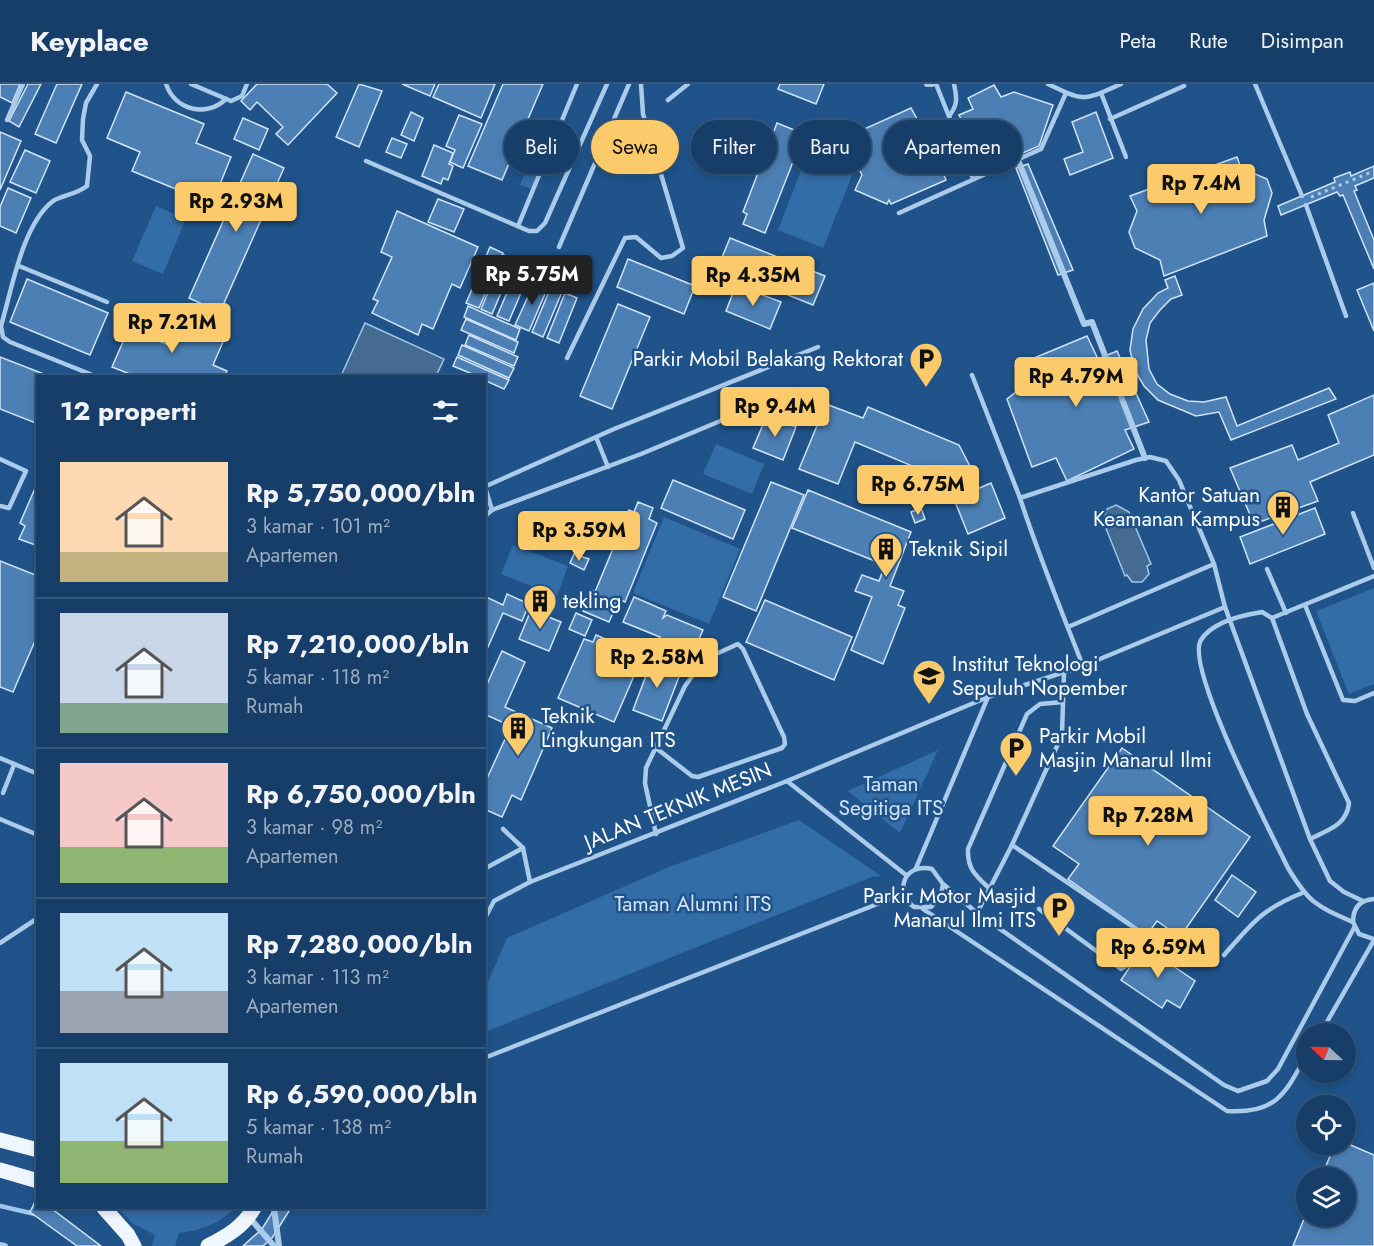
<!DOCTYPE html>
<html lang="id">
<meta charset="utf-8">
<style>
body{margin:0;font-family:Jost,sans-serif;background:#20456e;color:#f1f3f6;height:100vh;display:flex;flex-direction:column;font-size:22px;white-space:nowrap}
*{box-sizing:border-box;margin:0}
p{font-size:20px;color:#9eaec0}
.icon{flex:none;width:33px;height:33px;fill:none;stroke:currentColor;stroke-width:2;stroke-linecap:round;stroke-linejoin:round}
.map{position:relative;flex:1;overflow:hidden}
.details{position:absolute;left:36px;top:291px;width:450px;height:834px;display:flex;flex-direction:column;background:#173e68;border-radius:0px;box-shadow:0 3px 9px #0003,0 0 0 2px #36577c}
.details>*{flex:none}
.guide{position:absolute;left:504px;top:36px;width:570px;height:54px;display:flex;gap:12px}
.needle{width:39px;rotate:292deg}
.fabs{position:absolute;left:1296px;top:939px;display:grid;gap:12px}
.fabs a{display:grid;place-items:center;width:60px;height:60px;border-radius:50%;background:#173e68;box-shadow:0 3px 9px #0003,0 0 0 2px #36577c;font-size:30px}
.price{position:absolute;translate:-50% -51px;padding:0 14px;border-radius:6px;background:#faca6b;color:#111;font-size:20px;line-height:39px;filter:drop-shadow(0 2px 3px #0008)}
.price::after{content:'';position:absolute;left:50%;top:36px;width:18px;height:14px;margin-left:-9px;background:inherit;clip-path:polygon(0 0,100% 0,50% 100%)}
.price.current{background:#222;color:#fff}
ul{padding:0;list-style:none}
li{display:flex;align-items:center;gap:18px;height:150px;padding:0 24px}
li+li{border-top:2px solid #36577c}
li span{display:grid;place-items:center;flex:none;width:168px;height:120px;border-radius:0px;color:#555}
li>.icon{margin-inline-start:auto}
span .icon{width:72px;height:72px;fill:#fffc;stroke-width:1}
li b{font-size:26px}
h2{display:flex;justify-content:space-between;align-items:center;height:72px;padding:0 24px;font-size:26px}
.chip{padding:0 21px;border-radius:27px;background:#173e68;box-shadow:0 3px 9px #0003,0 0 0 2px #36577c;font-size:21px;line-height:54px}
.chip.current{background:#faca6b;color:#111}
header{display:flex;align-items:center;gap:36px;box-sizing:border-box;height:84px;padding:0 30px;background:#173e68;border-bottom:2px solid #36577c}
header strong{font-size:28px}
nav{display:flex;gap:33px;margin-inline-start:auto;font-size:21px}
.map>svg:first-child{display:block}
.green{fill:#336da8}
.water{fill:#466b92;stroke:#9fc6ed;stroke-width:1.5}
.lines{fill:none;stroke-linecap:round;stroke-linejoin:round}
.stream{stroke:#9fc6ed;stroke-width:4.5}
.building{fill:#4c7fb4;stroke:#d0e4f8;stroke-width:1.5}
.path{stroke:#abcbeb;stroke-width:3;stroke-dasharray:3 4.5;stroke-linecap:butt}
.lane{stroke:#abcbeb;stroke-width:4.5}
.street{stroke:#abcbeb;stroke-width:6}
.primary{stroke:#f0f6fe;stroke-width:15}
.labels{text-anchor:middle;dominant-baseline:central;stroke-width:5;stroke-linejoin:round;paint-order:stroke}
.poi-label{font-size:21px;fill:#fff;stroke:#1f538a;text-anchor:start}
.park-label{font-size:21px;fill:#d0e4f8;stroke:#1f538a}
.street-label{font-size:21px;fill:#fff;stroke:#1f538a}
</style>
<header>
<strong>Keyplace</strong>
<nav><a>Peta</a><a>Rute</a><a>Disimpan</a></nav>
</header>
<div class="map">
<svg width="1374" height="1162" viewBox="0 0 1374 1162">
<rect width="100%" height="100%" fill="#1f538a"/>
<g class="green">
<polygon points="540,54 551,59 532,105 520,101"/>
<polygon points="807,71 853,89 823,164 778,146"/>
<polygon points="156,122 186,135 163,190 132,177"/>
<polygon points="716,360 764,380 752,410 703,390"/>
<polygon points="664,433 740,465 709,540 633,509"/>
<polygon points="513,461 568,482 557,512 501,490"/>
<polygon points="1374,504 1374,600 1349,610 1316,527"/>
<polygon points="938,666 900,749 848,707"/>
<polygon points="799,736 881,792 872,793 485,948 485,905 507,854 669,783"/>
<path d="M118,1124H235C218,1140 203,1146 179,1149L175,1162H152L155,1151L132,1139Z"/>
</g>
<g class="water">
<polygon points="365,239 444,275 436,292 341,292"/>
<polygon points="1116,421 1129,428 1151,480 1147,482 1149,490 1142,498 1132,498 1127,491 1125,492 1105,442 1107,440 1105,431 1107,425"/>
</g>
<g class="lines">
<polyline class="stream" points="0,1122 35,1130"/>
</g>
<g class="building">
<polygon points="0,0 20,0 12,19 0,13"/>
<polygon points="28,0 41,0 19,43 9,37"/>
<polygon points="57,0 82,0 56,59 35,50"/>
<polygon points="257,0 327,0 337,9 288,61 276,50 283,43 257,18 250,26 241,17"/>
<polygon points="359,0 382,7 359,63 336,53"/>
<polygon points="402,0 435,0 430,12"/>
<polygon points="439,0 495,0 481,34 433,13"/>
<polygon points="503,0 543,0 502,96 468,82"/>
<polygon points="780,0 824,0 816,20 778,5"/>
<polygon points="994,1 1001,13 1014,8 1053,21 1039,62 983,86 975,69 941,84 946,96 891,120 889,116 887,120 855,106 862,91 851,68 869,60 862,46 911,24 931,60 966,46 959,31 973,25 968,14"/>
<polygon points="126,8 204,40 196,59 231,73 212,120 132,87 140,68 107,54"/>
<polygon points="411,28 423,34 414,57 401,51"/>
<polygon points="1096,28 1113,74 1070,91 1064,75 1083,68 1072,38"/>
<polygon points="459,31 482,40 463,84 450,78 455,66 446,62"/>
<polygon points="243,34 268,45 259,66 234,55"/>
<polygon points="777,39 804,50 765,149 743,140 747,130 743,128"/>
<polygon points="0,48 21,57 0,106"/>
<polygon points="392,54 407,60 401,74 386,68"/>
<polygon points="434,61 453,69 449,80 453,82 448,96 443,94 441,100 422,92"/>
<polygon points="25,66 50,77 36,109 10,98"/>
<polygon points="253,70 284,84 220,228 189,214"/>
<polygon points="1237,73 1241,84 1267,95 1272,109 1264,136 1267,152 1164,192 1160,176 1135,164 1129,148 1137,127 1130,112"/>
<polygon points="1028,80 1073,186 1058,191 1016,84"/>
<polygon points="1374,82 1374,94 1355,102 1357,106 1354,107 1374,156 1374,185 1343,111 1340,112 1337,108 1281,131 1278,122 1335,98 1334,94 1350,88 1351,92"/>
<polygon points="8,104 31,114 16,149 0,142 0,123"/>
<polygon points="438,115 464,125 454,148 428,138"/>
<polygon points="397,127 478,163 460,204 452,200 433,245 422,240 418,251 372,229 378,217 373,215 392,173 381,168"/>
<polygon points="730,154 825,192 813,221 718,183"/>
<polygon points="490,163 503,169 479,224 466,219"/>
<polygon points="504,171 515,176 492,230 481,225"/>
<polygon points="628,175 695,202 684,230 617,203"/>
<polygon points="520,178 532,183 509,237 497,232"/>
<polygon points="1175,192 1182,211 1171,215 1160,226 1150,239 1146,256 1149,285 1157,300 1170,310 1188,317 1204,318 1226,313 1237,342 1329,304 1336,315 1231,356 1219,328 1196,332 1158,316 1144,302 1135,287 1130,266 1133,245 1143,225 1158,209 1168,204 1165,196"/>
<polygon points="27,195 108,229 90,271 10,238"/>
<polygon points="535,197 548,203 529,247 515,241"/>
<polygon points="1374,199 1374,247 1357,206"/>
<polygon points="736,201 781,218 770,245 726,227"/>
<polygon points="551,203 562,208 543,253 532,248"/>
<polygon points="565,209 577,214 559,259 547,254"/>
<polygon points="618,220 650,233 612,325 580,312"/>
<polygon points="468,222 520,245 516,256 464,233"/>
<polygon points="186,235 226,251 213,281 227,287 225,292 135,292 112,283 129,244 173,263"/>
<polygon points="466,235 518,258 514,269 461,246"/>
<polygon points="469,251 518,273 514,282 465,261"/>
<polygon points="1087,252 1098,275 1117,267 1149,338 1125,346 1134,365 1067,397 1056,374 1032,383 1007,315 1025,301 1015,282"/>
<polygon points="462,261 514,284 509,294 458,271"/>
<polygon points="0,273 49,292 38,292 38,340 0,325"/>
<polygon points="457,273 509,296 504,305 484,296 484,292 477,292 453,282"/>
<polygon points="1374,311 1374,371 1310,398 1318,417 1254,440 1230,384 1292,361 1298,376 1339,359 1328,331"/>
<polygon points="826,320 863,334 868,323 959,361 978,398 944,414 934,391 855,358 838,400 799,385"/>
<polygon points="767,331 796,343 783,376 753,364"/>
<polygon points="673,396 745,426 733,455 661,424"/>
<polygon points="771,398 804,411 756,527 723,513"/>
<polygon points="991,399 1005,434 968,450 954,415"/>
<polygon points="36,402 38,402 38,462 19,455 25,442 20,439"/>
<polygon points="808,406 911,448 890,502 904,507 898,521 905,524 883,580 851,566 872,513 855,507 862,491 879,497 885,481 792,444"/>
<polygon points="638,418 653,424 649,435 657,439 625,518 614,513 612,518 617,520 609,538 583,527 592,506 595,508 629,426 634,428"/>
<polygon points="921,424 925,435 915,439 911,428"/>
<polygon points="1315,424 1325,450 1250,480 1240,453"/>
<polygon points="574,470 589,475 584,486 570,479"/>
<polygon points="0,477 38,492 38,550 13,608 0,603"/>
<polygon points="507,510 529,520 522,537 503,529 484,572 484,512 503,521"/>
<polygon points="634,513 666,527 663,534 667,531 703,546 688,580 654,566 660,553 623,538"/>
<polygon points="765,516 852,553 834,596 746,558"/>
<polygon points="531,526 561,538 549,567 519,555"/>
<polygon points="576,529 592,536 585,552 569,545"/>
<polygon points="596,551 643,571 614,638 558,614 584,555 593,558"/>
<polygon points="502,567 525,578 505,623 552,644 521,716 512,711 502,733 484,725 484,701 511,642 484,630 484,607"/>
<polygon points="653,573 682,585 662,637 633,626"/>
<polygon points="1122,664 1250,753 1180,853 1157,837 1147,851 1068,795 1079,780 1053,762"/>
<polygon points="1232,791 1256,808 1238,833 1215,816"/>
<polygon points="1144,862 1195,897 1180,924 1167,916 1162,924 1121,896"/>
<polygon points="1346,1059 1374,1071 1374,1162 1293,1162 1306,1130 1306,1132 1346,1132 1346,1094 1321,1094 1335,1060"/>
<polygon points="36,1116 38,1124 52,1125 101,1162 77,1162 30,1128"/>
<polygon points="275,1124 291,1124 272,1154 263,1162 243,1162 262,1145"/>
</g>
<g class="lines">
<polyline class="path" points="1311,113 1374,87"/>
<g class="lane">
<path d="M166,0C175,26 206,34 226,15"/>
<polyline points="191,0 231,17 242,12 247,0"/>
<polyline points="936,0 956,50"/>
<path d="M1048,0C1085,18 1083,17 1121,0"/>
<polyline points="1255,0 1302,112"/>
<polyline points="1101,9 1126,73"/>
<polyline points="668,16 688,0"/>
<path d="M949,32C958,21 957,14 954,0"/>
<polyline points="1110,35 1184,2"/>
<polyline points="7,36 23,0"/>
<polyline points="965,74 973,95"/>
<polyline points="366,77 529,147 537,147 545,139 607,0"/>
<polyline points="1306,121 1346,232"/>
<polyline points="899,129 1041,65 1066,9"/>
<polyline points="518,142 577,0"/>
<polyline points="559,163 629,0"/>
<polyline points="19,182 107,218"/>
<polyline points="567,274 625,154 636,153 661,174 672,172 683,164 643,30 641,0"/>
<polyline points="972,291 1020,414"/>
<path d="M95,292L10,258L3,253L1,242C12,205 22,141 53,117C63,111 75,111 87,102L90,72L82,56L83,35L86,19L97,0"/>
<polyline points="596,353 608,383"/>
<polyline points="0,375 26,387 9,424 0,422"/>
<polyline points="484,403 614,345 818,263"/>
<polyline points="485,403 492,426"/>
<polyline points="1353,429 1374,484"/>
<polyline points="484,433 492,426 641,370 754,323"/>
<polyline points="1214,480 1225,523 1310,755 1330,797 1344,808 1363,817"/>
<polyline points="1267,485 1286,529"/>
<polyline points="1305,521 1343,616 1355,617 1374,609"/>
<polyline points="1272,534 1374,492"/>
<path d="M1068,543L1214,480L1179,396L1166,377L1150,373L1136,376L1020,414C1038,470 1061,526 1083,582"/>
<polyline points="1063,618 1064,589"/>
<polyline points="656,664 692,692 698,693 782,664 785,660 784,653 743,565 738,560 705,575 685,602 646,684 645,699 656,750"/>
<polyline points="0,674 38,690"/>
<polyline points="787,697 988,613 1083,582 1225,523"/>
<polyline points="3,709 14,681"/>
<polyline points="0,735 38,751"/>
<polyline points="503,745 523,764"/>
<path d="M1310,755C1328,746 1347,741 1349,719L1307,630L1272,534L1262,528C1243,531 1212,538 1201,556C1184,582 1272,751 1288,784C1309,819 1316,822 1353,838"/>
<path d="M1012,761L1136,845L1142,850C1141,864 1134,879 1121,885L1039,825"/>
<polyline points="916,784 988,613 984,602"/>
<polyline points="484,785 523,764 530,798"/>
<path d="M943,800L941,811L931,823H914C893,807 905,778 932,785L943,800L977,829L1224,1001L1238,1007L1267,997L1278,985L1354,844"/>
<path d="M1374,815C1360,816 1353,824 1353,838L1359,850L1374,855"/>
<path d="M923,825L1227,1027C1276,1030 1285,1010 1306,972"/>
<path d="M977,829L1012,761L1062,651L1063,618L1040,620L1027,630L968,765C967,785 976,792 990,805"/>
<polyline points="484,836 494,817 530,798 787,697 906,791"/>
<polyline points="0,859 38,834"/>
<path d="M1224,871C1253,838 1261,826 1302,809"/>
<polyline points="1320,950 1374,856"/>
<polyline points="484,974 903,810"/>
</g>
<g class="street">
<polyline points="927,0 932,0"/>
<polyline points="1018,76 1084,240 1092,238 1145,374"/>
<polyline points="274,1124 279,1162"/>
<polyline points="249,1133 274,1162"/>
<polyline points="0,1161 5,1162"/>
</g>
<g class="primary">
<polyline points="0,1056 38,1066"/>
<polyline points="0,1086 38,1097"/>
<polyline points="104,1124 128,1151 134,1162"/>
<path d="M208,1162C227,1152 243,1143 254,1124"/>
</g>
</g>
<defs>
<symbol id="parking-pin" viewBox="-11 -11 22 30"><path d="M0 17L-7.5 6A9.5 9.5 0 1 1 7.5 6Z" fill="#faca6b" stroke="#1f538a"/><path d="M-3.5-5.5H1a3.5 3.5 0 0 1 0 7H-1V5.5H-3.5ZM-1-3.4V-.6H.8a1.4 1.4 0 0 0 0-2.8Z" fill="#111"/></symbol>
<symbol id="building-pin" viewBox="-11 -11 22 30"><path d="M0 17L-7.5 6A9.5 9.5 0 1 1 7.5 6Z" fill="#faca6b" stroke="#1f538a"/><path d="M-4-6H4V6H1V3H-1V6H-4ZM-2.5-4.3h1.7v1.8h-1.7ZM.8-4.3h1.7v1.8H.8ZM-2.5-1h1.7V.8h-1.7ZM.8-1h1.7V.8H.8Z" fill="#111"/></symbol>
<symbol id="university-pin" viewBox="-11 -11 22 30"><path d="M0 17L-7.5 6A9.5 9.5 0 1 1 7.5 6Z" fill="#faca6b" stroke="#1f538a"/><path d="M0-5L7-2L0 1L-7-2ZM-4 1L0 2.5L4 1V4Q0 6-4 4Z" fill="#111"/></symbol>
</defs>
<g fill-rule="evenodd">
<use href="#parking-pin" x="907" y="256" width="38" height="52"/>
<use href="#building-pin" x="1264" y="404" width="38" height="52"/>
<use href="#building-pin" x="867" y="446" width="38" height="52"/>
<use href="#building-pin" x="521" y="498" width="38" height="52"/>
<use href="#university-pin" x="910" y="573" width="38" height="52"/>
<use href="#building-pin" x="499" y="625" width="38" height="52"/>
<use href="#parking-pin" x="997" y="645" width="38" height="52"/>
<use href="#parking-pin" x="1040" y="805" width="38" height="52"/>
</g>
<g class="labels">
<g class="poi-label">
<text x="903" y="275" text-anchor="end">Parkir Mobil Belakang Rektorat</text>
<text x="1260" y="411" text-anchor="end">Kantor Satuan<tspan x="1260" dy="24">Keamanan Kampus</tspan></text>
<text x="909" y="465">Teknik Sipil</text>
<text x="563" y="517">tekling</text>
<text x="952" y="580">Institut Teknologi<tspan x="952" dy="24">Sepuluh Nopember</tspan></text>
<text x="541" y="632">Teknik<tspan x="541" dy="24">Lingkungan ITS</tspan></text>
<text x="1039" y="652">Parkir Mobil<tspan x="1039" dy="24">Masjin Manarul Ilmi</tspan></text>
<text x="1036" y="812" text-anchor="end">Parkir Motor Masjid<tspan x="1036" dy="24">Manarul Ilmi ITS</tspan></text>
</g>
<g class="park-label">
<text x="891" y="700">Taman<tspan x="891" dy="24">Segitiga ITS</tspan></text>
<text x="693" y="820">Taman Alumni ITS</text>
</g>
<g class="street-label">
<text transform="translate(678 722) rotate(-22)">JALAN TEKNIK MESIN</text>
</g>
</g>
</svg>
<div class="fabs">
<a><svg class="needle" viewBox="-14 -14 28 28"><path d="M0-13l5 13h-10z" fill="#e53935"/><path d="M0 13l5-13h-10z" fill="#9eaec0"/></svg></a>
<a><svg class="icon" aria-label="locate" viewBox="0 0 24 24"><circle cx="12" cy="12" r="6"/><path d="M12 2v4M12 18v4M2 12h4M18 12h4"/></svg></a>
<a><svg class="icon" aria-label="layers" viewBox="0 0 24 24"><path d="M12 4l9 5-9 5-9-5zM3 14l9 5 9-5"/></svg></a>
</div>
<b class="price" style="left:1201px;top:131px">Rp 7.4M</b>
<b class="price" style="left:236px;top:149px">Rp 2.93M</b>
<b class="price current" style="left:532px;top:222px">Rp 5.75M</b>
<b class="price" style="left:753px;top:223px">Rp 4.35M</b>
<b class="price" style="left:172px;top:270px">Rp 7.21M</b>
<b class="price" style="left:1076px;top:324px">Rp 4.79M</b>
<b class="price" style="left:775px;top:354px">Rp 9.4M</b>
<b class="price" style="left:918px;top:432px">Rp 6.75M</b>
<b class="price" style="left:579px;top:478px">Rp 3.59M</b>
<b class="price" style="left:657px;top:605px">Rp 2.58M</b>
<b class="price" style="left:1148px;top:763px">Rp 7.28M</b>
<b class="price" style="left:1158px;top:895px">Rp 6.59M</b>
<div class="guide">
<a class="chip">Beli</a>
<a class="chip current">Sewa</a>
<a class="chip">Filter</a>
<a class="chip">Baru</a>
<a class="chip">Apartemen</a>
</div>
<section class="details">
<h2>12 properti<svg class="icon" aria-label="filters" viewBox="0 0 24 24"><path d="M4 7h16M4 17h16"/><circle cx="9" cy="7" r="2"/><circle cx="15" cy="17" r="2"/></svg></h2>
<ul>
<li><span style="background:linear-gradient(#ffd9b3 75%,#c2b280 0)"><svg class="icon" aria-label="home" viewBox="0 0 24 24"><path d="M3 11l9-7 9 7M6 9v11h12V9"/></svg></span><div><b>Rp 5,750,000/bln</b><p>3 kamar · 101 m²</p><p>Apartemen</p></div></li>
<li><span style="background:linear-gradient(#c9d6e8 75%,#7fa58c 0)"><svg class="icon" aria-label="home" viewBox="0 0 24 24"><path d="M3 11l9-7 9 7M6 9v11h12V9"/></svg></span><div><b>Rp 7,210,000/bln</b><p>5 kamar · 118 m²</p><p>Rumah</p></div></li>
<li><span style="background:linear-gradient(#f6c9c9 70%,#8fb573 0)"><svg class="icon" aria-label="home" viewBox="0 0 24 24"><path d="M3 11l9-7 9 7M6 9v11h12V9"/></svg></span><div><b>Rp 6,750,000/bln</b><p>3 kamar · 98 m²</p><p>Apartemen</p></div></li>
<li><span style="background:linear-gradient(#bfe0f5 65%,#9aa5b1 0)"><svg class="icon" aria-label="home" viewBox="0 0 24 24"><path d="M3 11l9-7 9 7M6 9v11h12V9"/></svg></span><div><b>Rp 7,280,000/bln</b><p>3 kamar · 113 m²</p><p>Apartemen</p></div></li>
<li><span style="background:linear-gradient(#bfe0f5 65%,#8fb573 0)"><svg class="icon" aria-label="home" viewBox="0 0 24 24"><path d="M3 11l9-7 9 7M6 9v11h12V9"/></svg></span><div><b>Rp 6,590,000/bln</b><p>5 kamar · 138 m²</p><p>Rumah</p></div></li>
</ul>
</section>
</div>
